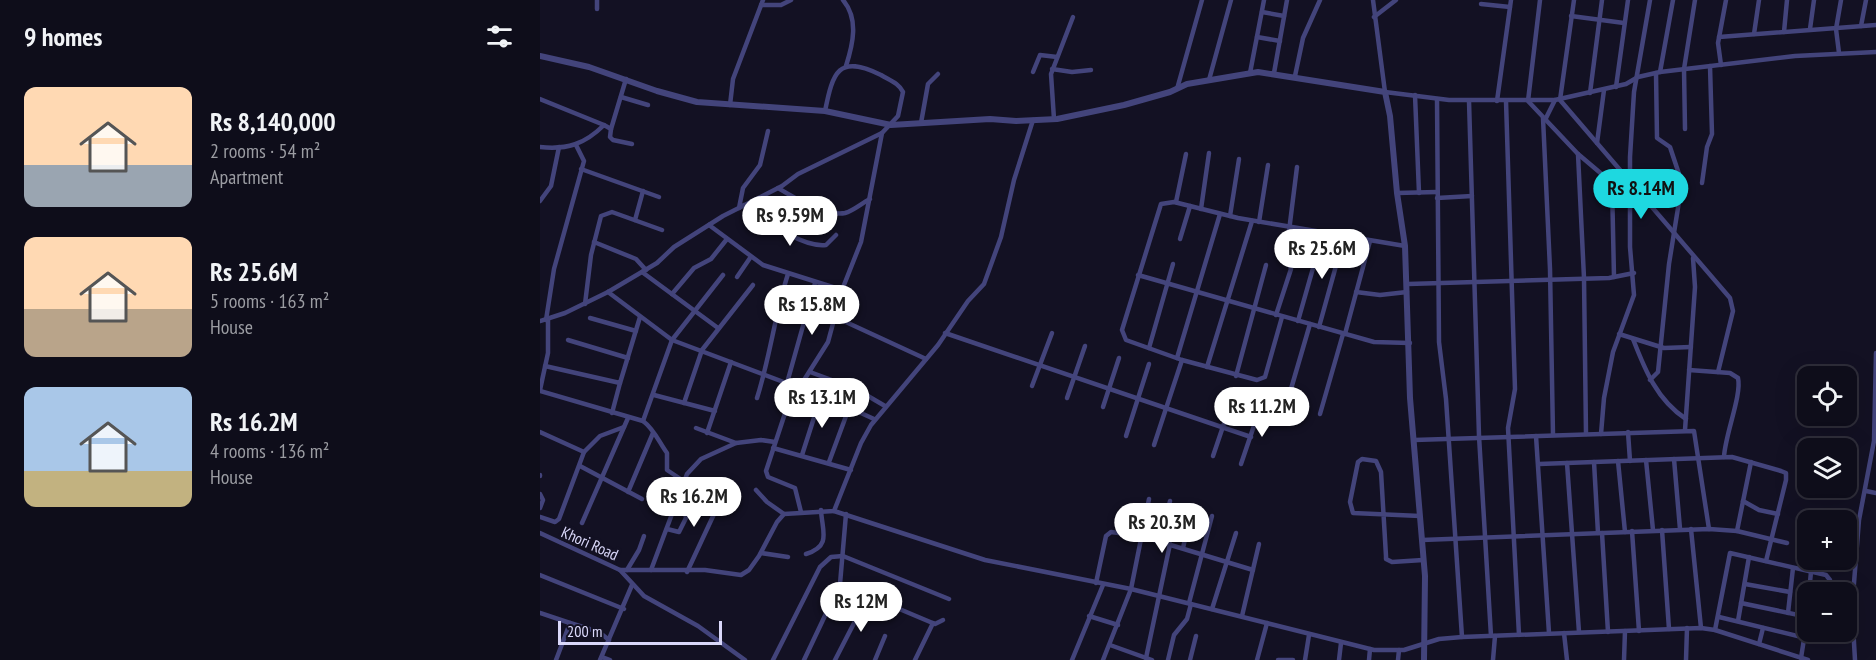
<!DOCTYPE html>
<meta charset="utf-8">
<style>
body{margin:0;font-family:"PT Sans Narrow",sans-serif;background:#1c1b27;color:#f1f3f6;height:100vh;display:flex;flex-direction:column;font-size:22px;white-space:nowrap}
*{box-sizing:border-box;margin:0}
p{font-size:20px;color:#9b9ca2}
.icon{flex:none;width:33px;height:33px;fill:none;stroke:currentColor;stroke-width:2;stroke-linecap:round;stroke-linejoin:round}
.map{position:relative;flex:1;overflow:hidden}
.drawer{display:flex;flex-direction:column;background:#0e0d1a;width:540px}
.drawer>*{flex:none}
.buttons{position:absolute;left:1257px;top:366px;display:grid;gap:12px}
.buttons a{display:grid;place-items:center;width:60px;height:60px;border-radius:12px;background:#0e0d1a;box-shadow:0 6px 24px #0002,0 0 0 2px #2e2d39;font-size:30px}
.scale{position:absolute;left:18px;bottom:15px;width:164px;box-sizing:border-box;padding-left:6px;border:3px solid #dad8fa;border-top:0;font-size:16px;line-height:21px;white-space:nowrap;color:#dad8fa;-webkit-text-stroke:4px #131123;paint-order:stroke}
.price{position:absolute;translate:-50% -51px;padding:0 14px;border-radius:21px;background:#fff;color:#222;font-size:20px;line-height:39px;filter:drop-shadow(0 2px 3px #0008)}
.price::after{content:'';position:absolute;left:50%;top:36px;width:18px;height:14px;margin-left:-9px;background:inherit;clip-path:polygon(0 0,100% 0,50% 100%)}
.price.current{background:#1ed8e0;color:#111}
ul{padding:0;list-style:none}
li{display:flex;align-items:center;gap:18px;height:150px;padding:0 24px}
li span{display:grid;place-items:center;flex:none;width:168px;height:120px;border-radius:12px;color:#555}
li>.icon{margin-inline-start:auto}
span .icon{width:72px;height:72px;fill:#fffc;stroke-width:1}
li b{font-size:26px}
h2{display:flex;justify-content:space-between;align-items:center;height:72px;padding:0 24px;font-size:26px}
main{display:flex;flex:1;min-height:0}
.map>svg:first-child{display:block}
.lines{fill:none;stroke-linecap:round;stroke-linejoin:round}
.minor{stroke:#43447b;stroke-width:4.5}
.tertiary{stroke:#43447b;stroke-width:6}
.labels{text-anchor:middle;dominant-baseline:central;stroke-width:6;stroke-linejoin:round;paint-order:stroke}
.street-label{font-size:16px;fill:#dad8fa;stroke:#131123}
</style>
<main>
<section class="drawer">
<h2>9 homes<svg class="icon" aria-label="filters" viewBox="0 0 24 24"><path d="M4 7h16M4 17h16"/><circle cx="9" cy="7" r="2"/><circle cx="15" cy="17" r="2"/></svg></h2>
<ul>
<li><span style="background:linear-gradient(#ffd9b3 65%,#9aa5b1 0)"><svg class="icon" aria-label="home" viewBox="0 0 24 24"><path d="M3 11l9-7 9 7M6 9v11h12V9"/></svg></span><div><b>Rs 8,140,000</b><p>2 rooms · 54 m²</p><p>Apartment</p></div></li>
<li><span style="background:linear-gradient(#ffd9b3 60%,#b9a48a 0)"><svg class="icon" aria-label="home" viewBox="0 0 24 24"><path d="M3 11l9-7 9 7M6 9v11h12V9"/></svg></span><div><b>Rs 25.6M</b><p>5 rooms · 163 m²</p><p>House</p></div></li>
<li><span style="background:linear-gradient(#a9c7e8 70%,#c2b280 0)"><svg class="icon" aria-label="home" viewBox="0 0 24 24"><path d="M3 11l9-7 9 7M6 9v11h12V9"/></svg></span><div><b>Rs 16.2M</b><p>4 rooms · 136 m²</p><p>House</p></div></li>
</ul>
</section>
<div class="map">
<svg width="1336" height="660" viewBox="0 0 1336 660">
<rect width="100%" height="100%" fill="#131123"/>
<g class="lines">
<g class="minor">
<polyline points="57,0 57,9"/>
<path d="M303,0C319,19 313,44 306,66"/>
<polyline points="833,0 845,92 909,100 1015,100 1086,84 1098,77 1120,72 1255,56 1336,52"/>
<polyline points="1000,0 988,101 1038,154 1090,198"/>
<polyline points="1034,0 1020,100 1190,298 1193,311 1178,372"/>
<polyline points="941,4 970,7"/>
<polyline points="221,5 241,5 251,0"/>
<polyline points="722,12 744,16"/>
<polyline points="1031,16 1084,23"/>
<polyline points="834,17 856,0"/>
<polyline points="1321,26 1326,0"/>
<polyline points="1270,29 1274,0"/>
<polyline points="1244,32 1247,0"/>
<polyline points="1214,34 1219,0"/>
<polyline points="717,37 740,41"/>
<polyline points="1179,37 1336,25"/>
<polyline points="1299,53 1296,29 1301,0"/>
<polyline points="1181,65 1178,43 1186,0"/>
<polyline points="512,69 532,72 551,70"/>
<polyline points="493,72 500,55 517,57"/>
<polyline points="1120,72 1133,0"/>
<polyline points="710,73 724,0"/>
<polyline points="734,73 747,0"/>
<polyline points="755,76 763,38 780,0"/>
<polyline points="669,80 691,0"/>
<polyline points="1076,87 1088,0"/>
<polyline points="637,89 662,0"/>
<polyline points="1050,93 1062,0"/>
<polyline points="875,95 879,193"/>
<polyline points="81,97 108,105"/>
<polyline points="0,99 64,125"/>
<polyline points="897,99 899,342 906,399 922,637"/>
<polyline points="929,101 939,436 951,636"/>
<polyline points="957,101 971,0"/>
<polyline points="966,101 975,389 968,428 979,635"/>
<polyline points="190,105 193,79 223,0"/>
<polyline points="1003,118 1010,269 1013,435"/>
<polyline points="514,119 511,74 533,17"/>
<polyline points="1005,120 1015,100"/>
<polyline points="381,123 388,84 398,74"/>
<polyline points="71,129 70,137 73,140 92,144"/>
<polyline points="1145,129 1144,69 1155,0"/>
<polyline points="1057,143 1064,90"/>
<path d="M0,147C27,150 45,144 64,125L71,129L86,79"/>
<polyline points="1038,154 1044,278 1046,434"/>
<polyline points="41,169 119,197"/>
<polyline points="1162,183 1167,147 1172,134 1170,66"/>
<polyline points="1072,184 1074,277"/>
<path d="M238,188C253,197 286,217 305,213C313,211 322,203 330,199"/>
<polyline points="857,193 897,192"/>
<polyline points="897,198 932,196"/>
<polyline points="0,201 11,186 19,147"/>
<polyline points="636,202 646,154"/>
<path d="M204,205C224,219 261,248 286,245L296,235"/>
<polyline points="199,208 203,188 220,165 228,131"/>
<polyline points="661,209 669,153"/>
<polyline points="690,216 699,159"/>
<polyline points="95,220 103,191"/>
<polyline points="719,222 728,165"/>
<polyline points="169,225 223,265 302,290"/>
<polyline points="640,239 650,206"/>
<polyline points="54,242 96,259 106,270"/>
<polyline points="102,272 178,328"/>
<polyline points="598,275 834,342 870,343"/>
<polyline points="197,277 210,258"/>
<polyline points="868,284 1069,278 1094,273"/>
<polyline points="68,292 132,340 299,403 334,419"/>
<polyline points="816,292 840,295 867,292"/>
<polyline points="132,294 154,268 171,259 187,239"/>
<polyline points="45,304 51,255 61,216 72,212 122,230"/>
<polyline points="736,315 751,269 746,255 757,167"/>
<polyline points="295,317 386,359"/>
<polyline points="742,317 725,377 717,380 642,360 586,340 582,330 621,204 634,202 698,218 865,246"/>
<polyline points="50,318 96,331"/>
<polyline points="6,320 14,269 44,161 36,145"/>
<path d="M0,321L25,313L68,292L117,263L134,247L183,216L242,186L258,174L342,133L358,116L363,92C359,83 349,80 341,75C298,54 293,72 285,111"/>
<polyline points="758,321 783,233"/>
<polyline points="779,327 804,237"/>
<polyline points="405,333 711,437"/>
<polyline points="805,334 830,241"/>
<polyline points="1079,334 1124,348 1151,347"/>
<path d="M1093,339C1105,370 1117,400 1146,419"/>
<polyline points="28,340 88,358"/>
<polyline points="609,348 633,264"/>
<polyline points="637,358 680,214"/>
<polyline points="5,366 80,383 100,317"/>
<polyline points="667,367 712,221"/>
<path d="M1149,370L1190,373L1198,378C1202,395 1185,435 1184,457"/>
<polyline points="270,372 316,389 345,406"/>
<polyline points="696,376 726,265"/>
<polyline points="1110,380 1118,372 1129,264 1142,183 1130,147 1117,138 1116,73"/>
<polyline points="247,383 275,283"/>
<polyline points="254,386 226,471 228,477 255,488 261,512"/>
<polyline points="492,386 512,333"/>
<polyline points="259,388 288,342 302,290 321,242 342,133"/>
<polyline points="0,390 8,353 8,319"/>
<polyline points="0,391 103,421 132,340 183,275"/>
<polyline points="114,395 175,411"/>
<path d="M217,398C230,357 235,314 248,274"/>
<polyline points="527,398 545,346"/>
<polyline points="144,403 162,350 213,285"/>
<polyline points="746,406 770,324"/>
<polyline points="563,407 579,358"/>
<polyline points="72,413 80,383"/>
<polyline points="780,414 803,334"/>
<path d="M103,421C114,429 119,442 127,453V470L145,482"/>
<polyline points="156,428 196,443 221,440 235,442"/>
<polyline points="1145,430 1155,287 1153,258"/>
<polyline points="0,432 44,452 19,519 15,522 0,517"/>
<polyline points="1088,432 1090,461"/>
<polyline points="167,433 191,362"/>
<polyline points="1061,434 1064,398 1073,352 1094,295 1090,247 1090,157 1094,92 1110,0"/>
<polyline points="586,436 609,364"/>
<polyline points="996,436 1009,633"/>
<polyline points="874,440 1154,431 1169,529"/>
<polyline points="614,445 642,360"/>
<polyline points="233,448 311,470"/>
<polyline points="44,452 60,436 84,427"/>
<polyline points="262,455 281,396"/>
<polyline points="673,456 694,394"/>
<polyline points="1134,459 1140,529"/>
<polyline points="1106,460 1113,530"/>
<polyline points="1078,461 1085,532"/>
<polyline points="289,462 309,408"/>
<polyline points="1054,462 1058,533"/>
<polyline points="1027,463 1039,632"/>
<polyline points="701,464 721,405"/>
<polyline points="999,464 1192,457 1241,471 1246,473 1246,480 1226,561"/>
<polyline points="40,466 102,499"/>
<polyline points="0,476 0,475"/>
<polyline points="142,489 161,499 175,512 147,572"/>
<polyline points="216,490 227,502 244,514"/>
<polyline points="1326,491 1336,493"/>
<polyline points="88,492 113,433"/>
<polyline points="0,494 3,500 0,508"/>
<polyline points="1203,501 1219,510 1238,514"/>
<polyline points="294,511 445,560 591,589 834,650 864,650 899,639 922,637 1161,628 1175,630 1268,660"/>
<polyline points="880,516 813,513 810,502 818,462 822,459 836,461 841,472 846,556 846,559 852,562 883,560"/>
<polyline points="42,523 88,418"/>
<polyline points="127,529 139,532 146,518 145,513 135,508"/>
<polyline points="1151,529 1161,628"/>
<polyline points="1122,530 1129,629"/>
<polyline points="1092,531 1099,631"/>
<polyline points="1197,531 1211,462"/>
<polyline points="0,533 80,570 104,596 158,626 205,660"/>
<polyline points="1062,533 1068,632"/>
<polyline points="882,540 1169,529 1197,531 1247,543"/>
<polyline points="620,541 630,501"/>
<polyline points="643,548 652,509"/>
<polyline points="221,553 248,557"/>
<path d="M266,554C292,546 282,531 281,510"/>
<polyline points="80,570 165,570 201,575 209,570 219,556 237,522 244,514 294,511 321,443 331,425 398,345 428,301 444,284 461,237 474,180 493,120"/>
<polyline points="87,570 99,550 104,536"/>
<polyline points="111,570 147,474 161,459 196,443"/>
<polyline points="0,575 84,609"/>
<polyline points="556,583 566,536 571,532 601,536 713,570"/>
<polyline points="300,584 395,624 403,620"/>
<polyline points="1205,584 1250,592"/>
<polyline points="1269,592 1271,572"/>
<polyline points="649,603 672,516"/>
<polyline points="1201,603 1268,617"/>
<polyline points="672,609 696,533"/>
<polyline points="0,613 30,623"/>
<polyline points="1248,613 1253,568"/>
<polyline points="549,616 578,625"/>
<polyline points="702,616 719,544"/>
<polyline points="1179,617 1278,641 1284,640 1286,632"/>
<polyline points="1198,621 1209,557"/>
<polyline points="1175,630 1190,553 1286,575 1290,580 1289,592"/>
<polyline points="1024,633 1027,660"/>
<polyline points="1219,644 1223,628"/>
<polyline points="570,645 612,660"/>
<polyline points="62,657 70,660"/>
<polyline points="606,658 630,544"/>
<polyline points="1261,658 1268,614"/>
<polyline points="16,660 30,623 59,632 69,640"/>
<polyline points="60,660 92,585"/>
<polyline points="233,660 280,567 291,557 303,556 409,599"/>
<polyline points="264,660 300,584 306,514"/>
<polyline points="295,660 328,596"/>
<polyline points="335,660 345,636"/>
<polyline points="375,660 393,623"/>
<polyline points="532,660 563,585"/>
<polyline points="563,660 591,589 609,499"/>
<polyline points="628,660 634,635 647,619 651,604"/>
<polyline points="650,660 656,636"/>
<polyline points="717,660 727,623"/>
<polyline points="738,660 753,660"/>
<polyline points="765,660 769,635"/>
<polyline points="799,660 801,643"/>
<polyline points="829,660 830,649"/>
<polyline points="858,660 859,650"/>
<polyline points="953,660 955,636"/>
<polyline points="1084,660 1085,631"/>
<polyline points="1146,660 1147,628"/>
<polyline points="1315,660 1312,608 1319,520 1334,441 1336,353"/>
</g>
<polyline class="tertiary" points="0,56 49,67 117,91 157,102 285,111 351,125 450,119 476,121 517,119 584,105 630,92 647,84 718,72 845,92 850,116 857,193 865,246 870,398 885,576 884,660"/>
</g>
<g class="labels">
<g class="street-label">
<text transform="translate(50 543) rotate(24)">Khori Road</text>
</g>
</g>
</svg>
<div class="buttons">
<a><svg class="icon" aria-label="locate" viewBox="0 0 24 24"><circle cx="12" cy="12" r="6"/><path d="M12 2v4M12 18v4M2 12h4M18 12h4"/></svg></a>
<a><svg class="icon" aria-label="layers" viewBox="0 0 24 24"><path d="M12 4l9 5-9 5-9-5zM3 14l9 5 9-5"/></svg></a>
<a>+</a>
<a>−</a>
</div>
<div class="scale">200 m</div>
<b class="price current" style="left:1101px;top:220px">Rs 8.14M</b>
<b class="price" style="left:250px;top:247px">Rs 9.59M</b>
<b class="price" style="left:782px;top:280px">Rs 25.6M</b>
<b class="price" style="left:272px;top:336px">Rs 15.8M</b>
<b class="price" style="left:282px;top:429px">Rs 13.1M</b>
<b class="price" style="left:722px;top:438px">Rs 11.2M</b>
<b class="price" style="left:154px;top:528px">Rs 16.2M</b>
<b class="price" style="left:622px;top:554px">Rs 20.3M</b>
<b class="price" style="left:321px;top:633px">Rs 12M</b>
</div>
</main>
